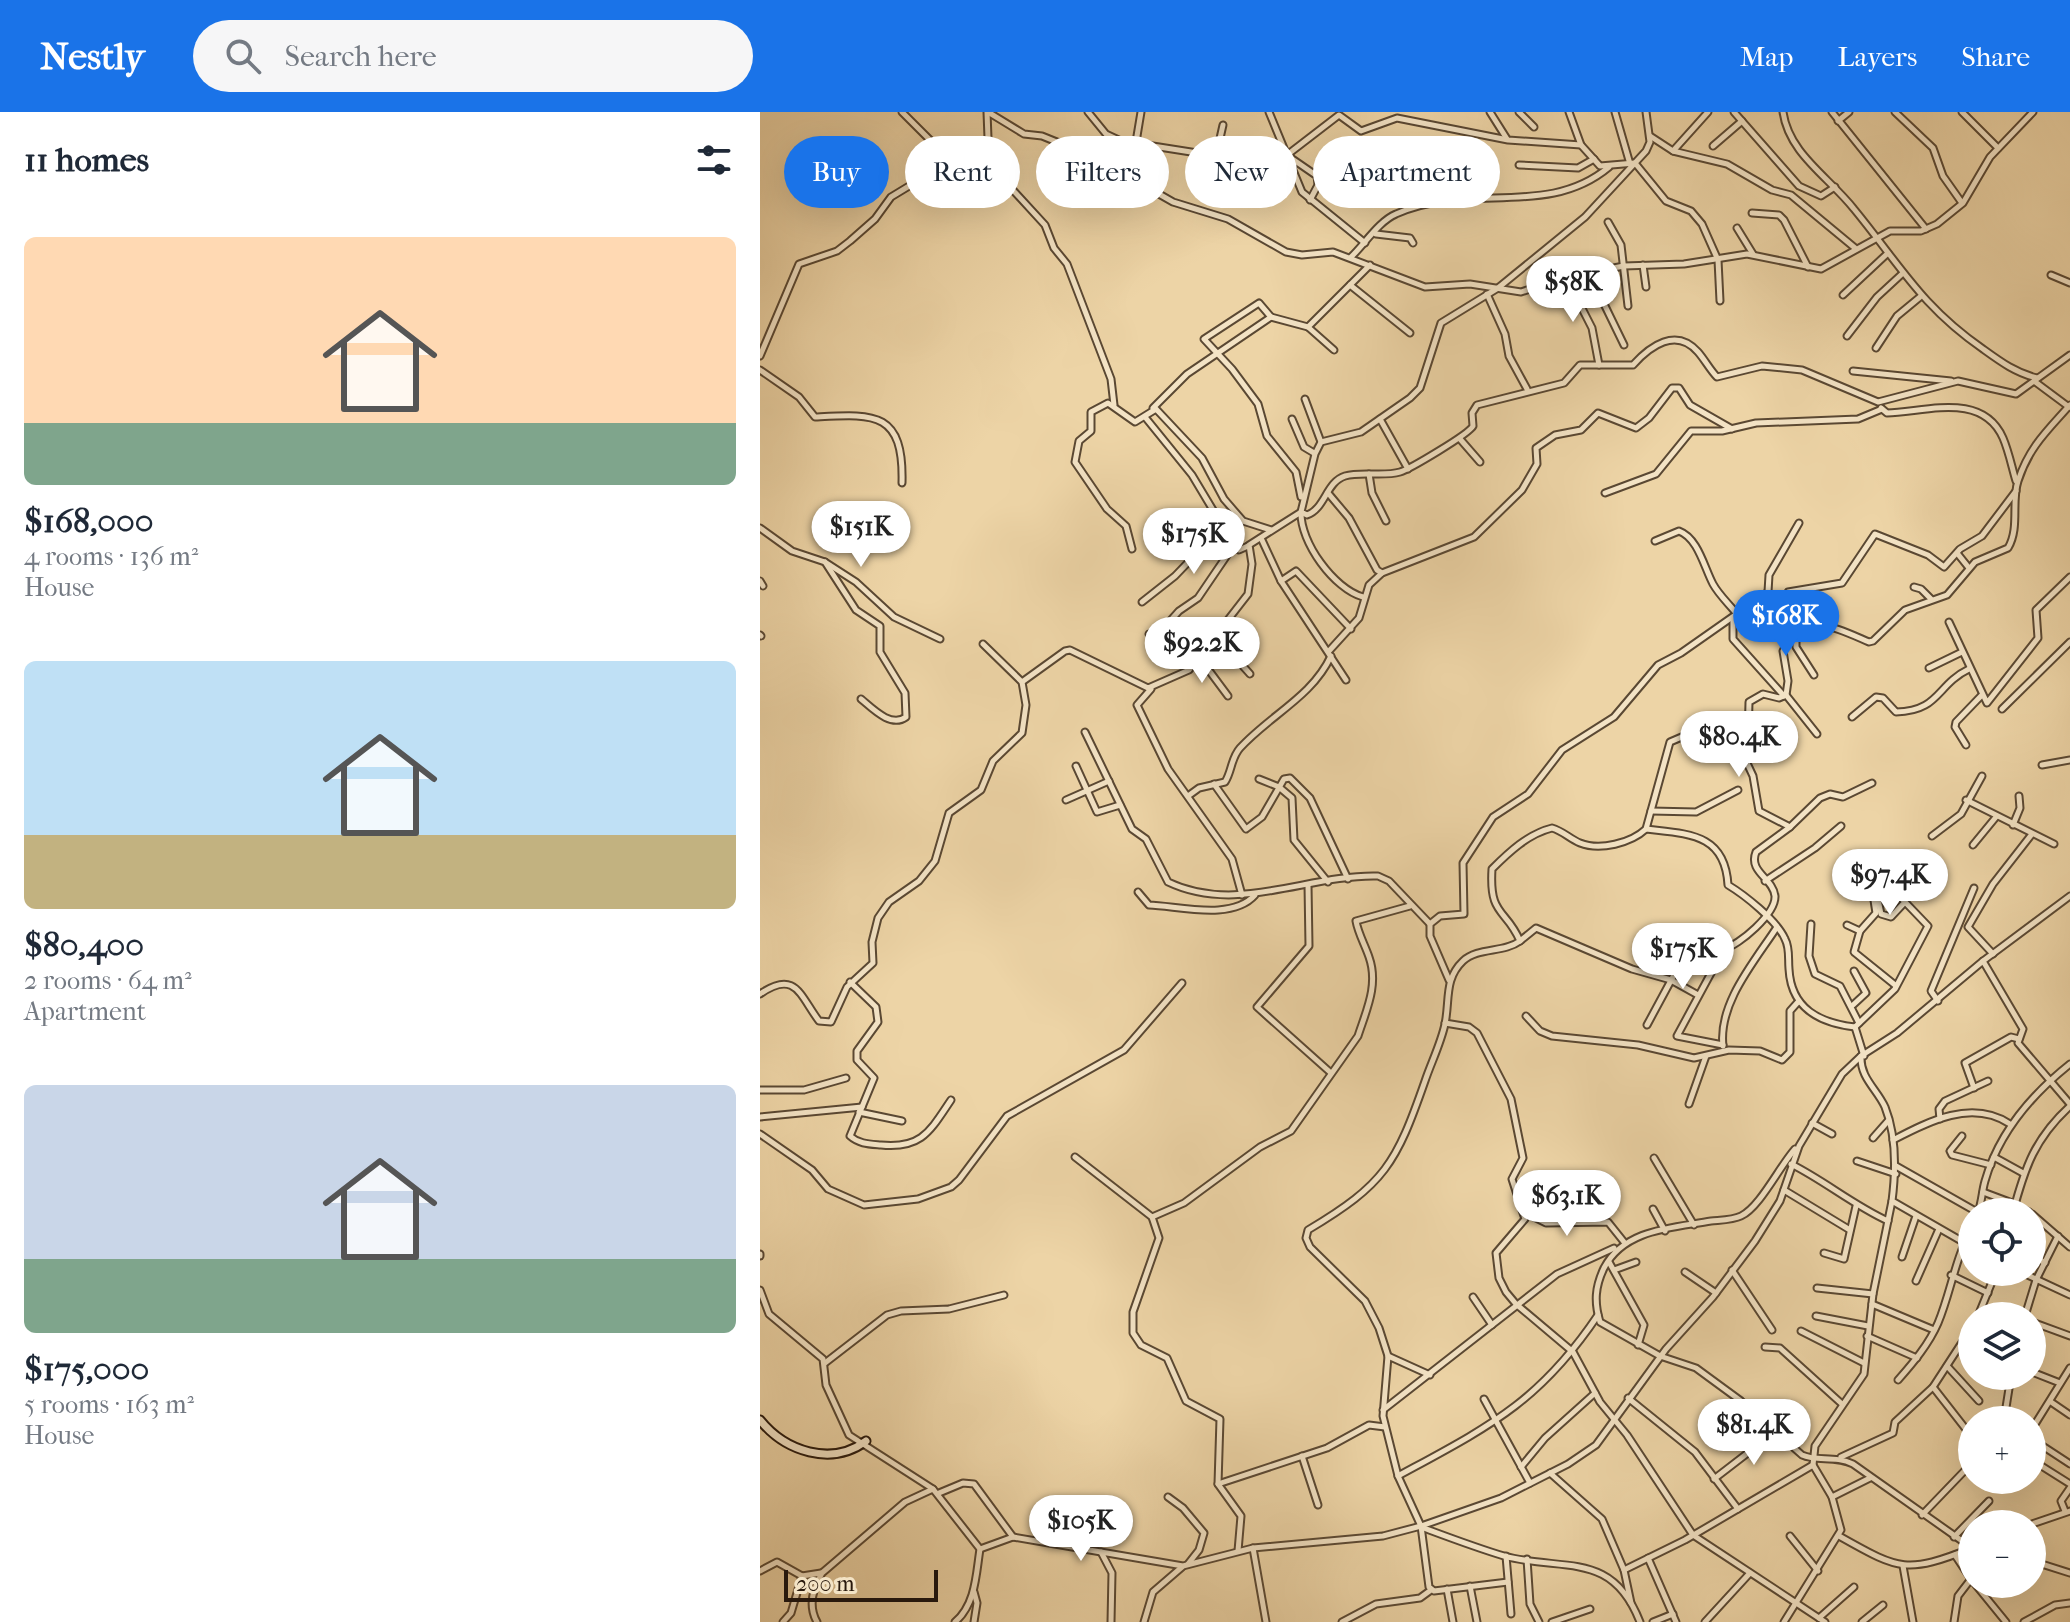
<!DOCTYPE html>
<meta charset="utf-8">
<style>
body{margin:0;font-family:"IM FELL French Canon",serif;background:#f6f6f7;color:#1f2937;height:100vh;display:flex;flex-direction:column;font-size:30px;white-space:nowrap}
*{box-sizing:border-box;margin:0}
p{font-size:26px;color:#747a83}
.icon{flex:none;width:44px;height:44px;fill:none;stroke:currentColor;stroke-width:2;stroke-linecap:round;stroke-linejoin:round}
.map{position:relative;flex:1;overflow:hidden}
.panel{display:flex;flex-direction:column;background:#fff;width:760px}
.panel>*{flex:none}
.banner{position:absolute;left:24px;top:24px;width:760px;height:72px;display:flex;gap:16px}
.fabs{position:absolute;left:1198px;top:1086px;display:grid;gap:16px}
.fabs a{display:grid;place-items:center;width:88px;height:88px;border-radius:50%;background:#fff;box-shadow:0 8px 32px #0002;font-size:40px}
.scale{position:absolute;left:24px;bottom:20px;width:154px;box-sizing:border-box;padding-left:8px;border:4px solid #29190d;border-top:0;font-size:22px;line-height:28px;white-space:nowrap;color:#29190d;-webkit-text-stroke:6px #f3e3c5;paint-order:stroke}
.price{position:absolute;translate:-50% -68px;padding:0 18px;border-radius:28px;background:#fff;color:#222;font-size:26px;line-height:52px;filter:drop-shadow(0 2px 4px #0008)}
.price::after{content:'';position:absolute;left:50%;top:48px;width:24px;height:18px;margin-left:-12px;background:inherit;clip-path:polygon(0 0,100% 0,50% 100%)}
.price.active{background:#1a73e8;color:#fff}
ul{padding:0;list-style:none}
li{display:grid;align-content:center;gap:16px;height:424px;padding:0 24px}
li span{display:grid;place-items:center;height:248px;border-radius:12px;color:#555}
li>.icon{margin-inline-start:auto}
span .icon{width:144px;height:144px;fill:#fffc;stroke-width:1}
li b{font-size:34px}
h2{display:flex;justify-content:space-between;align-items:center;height:96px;padding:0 24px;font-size:34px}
.pill{padding:0 28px;border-radius:36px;background:#fff;box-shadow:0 8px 32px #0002;font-size:28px;line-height:72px}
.pill.active{background:#1a73e8;color:#fff}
header{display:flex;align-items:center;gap:48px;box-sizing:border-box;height:112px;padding:0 40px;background:#1a73e8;color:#fff}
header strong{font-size:38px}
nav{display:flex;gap:44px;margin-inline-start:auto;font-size:28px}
.search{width:560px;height:72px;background:#f6f6f7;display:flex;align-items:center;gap:20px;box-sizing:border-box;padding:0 28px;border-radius:44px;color:#747a83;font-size:30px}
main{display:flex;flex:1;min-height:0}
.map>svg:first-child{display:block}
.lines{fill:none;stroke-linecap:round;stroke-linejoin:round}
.street-casing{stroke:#5a4833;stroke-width:9}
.secondary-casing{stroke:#29190d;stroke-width:11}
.street{stroke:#f3e3c5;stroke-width:5}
.secondary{stroke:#f3e3c5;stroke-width:7}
</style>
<header>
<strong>Nestly</strong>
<div class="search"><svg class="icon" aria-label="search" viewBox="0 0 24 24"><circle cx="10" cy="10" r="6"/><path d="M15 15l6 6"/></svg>Search here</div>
<nav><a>Map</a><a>Layers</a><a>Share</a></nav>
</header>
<main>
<section class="panel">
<h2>11 homes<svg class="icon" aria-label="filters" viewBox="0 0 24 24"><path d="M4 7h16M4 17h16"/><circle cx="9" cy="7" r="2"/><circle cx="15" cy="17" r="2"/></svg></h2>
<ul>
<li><span style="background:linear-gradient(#ffd9b3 75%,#7fa58c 0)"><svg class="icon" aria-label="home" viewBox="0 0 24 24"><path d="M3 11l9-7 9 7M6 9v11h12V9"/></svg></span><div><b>$168,000</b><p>4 rooms · 136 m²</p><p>House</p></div></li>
<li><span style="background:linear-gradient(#bfe0f5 70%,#c2b280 0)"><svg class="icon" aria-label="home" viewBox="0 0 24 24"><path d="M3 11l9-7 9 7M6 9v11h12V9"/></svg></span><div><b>$80,400</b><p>2 rooms · 64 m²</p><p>Apartment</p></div></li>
<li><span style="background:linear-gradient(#c9d6e8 70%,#7fa58c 0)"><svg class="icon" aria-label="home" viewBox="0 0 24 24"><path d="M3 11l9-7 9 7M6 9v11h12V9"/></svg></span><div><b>$175,000</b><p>5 rooms · 163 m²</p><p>House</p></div></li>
</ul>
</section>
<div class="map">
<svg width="1310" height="1510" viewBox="0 0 1310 1510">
<rect width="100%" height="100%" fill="#edd4a6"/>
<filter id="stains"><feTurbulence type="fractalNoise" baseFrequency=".0025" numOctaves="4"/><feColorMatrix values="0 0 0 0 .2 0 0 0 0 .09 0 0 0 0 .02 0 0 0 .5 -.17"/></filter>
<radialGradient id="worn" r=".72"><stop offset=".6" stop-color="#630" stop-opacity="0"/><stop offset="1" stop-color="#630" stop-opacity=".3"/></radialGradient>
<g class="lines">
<defs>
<g id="street">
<polyline points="142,0 185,43"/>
<polyline points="227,0 229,52 285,113 294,136 307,152 351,267 354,293"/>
<polyline points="228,0 264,22 282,24 334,45 413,90 468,107 526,140 542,143 573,140 665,175 710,172 761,180 806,165 864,154 924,152 987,142 1061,157 1130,119 1161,119 1177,112 1203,91 1230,45 1273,0"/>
<polyline points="328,0 346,22 361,29 482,48 519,45 527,43 579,3 601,19 637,6 748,28 821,33"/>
<polyline points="509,0 542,80 605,131"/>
<polyline points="730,0 747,27"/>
<polyline points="759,0 774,15"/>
<polyline points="809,0 821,33 840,54 875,51 906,89 931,99 942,112 958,148 960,189"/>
<polyline points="855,0 870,52"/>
<path d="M886,0L890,30L886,39L825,105L738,176L681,211L660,276L650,286L601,320L561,330L555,342L541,400L547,403C565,397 566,370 585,364C602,359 623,365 640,360C650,357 709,322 713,314L712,301L717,293L804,271L820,253H873C890,234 916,215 938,240C945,248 950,258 957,265L1002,254L1042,258L1118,290L1198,269L1256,282L1310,243"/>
<polyline points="974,0 1039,74 1061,84 1075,75"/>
<path d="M1023,0C1029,42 1069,65 1094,97C1140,153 1161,194 1223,237C1241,250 1256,261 1277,266"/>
<polyline points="1072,0 1166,117"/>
<polyline points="1135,0 1173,36 1183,64 1202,91"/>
<polyline points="1202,0 1238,36"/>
<polyline points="1078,9 1089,0"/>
<polyline points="890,24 913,39 967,52 1012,78 1031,83 1095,136"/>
<polyline points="376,30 381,0"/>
<polyline points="953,34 982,9"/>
<polyline points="913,39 948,0"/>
<polyline points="456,44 463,13"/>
<polyline points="528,44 557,64 558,73 550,88"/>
<polyline points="759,53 818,56 834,47"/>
<polyline points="992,101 1019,103 1024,108 1048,155"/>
<polyline points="848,110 861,133 868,194"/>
<polyline points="977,116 993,142"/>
<polyline points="616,122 650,126 653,131"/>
<path d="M591,145C604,133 619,109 636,102C710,69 787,107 849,55"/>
<polyline points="883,153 886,175"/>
<polyline points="829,161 864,233"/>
<polyline points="1291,163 1310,171"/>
<polyline points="806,165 832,216 839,253"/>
<polyline points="590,173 650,221"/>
<polyline points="727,182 745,222 749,244 767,277"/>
<polyline points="1083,183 1128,141"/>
<polyline points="1087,224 1117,185 1143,161"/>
<polyline points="1116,236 1137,204 1160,185"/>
<polyline points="574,238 548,215 610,153"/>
<polyline points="0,244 39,152 77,139 90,129 115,107 131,85 159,68 190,41 216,45 226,32"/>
<path d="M0,258L39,285L55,305C113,302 144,298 142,371"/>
<polyline points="1093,259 1191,269"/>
<polyline points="1274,269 1309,295"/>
<polyline points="545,287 561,330"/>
<polyline points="393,296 427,262 511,205"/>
<path d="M1121,296L1127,301C1165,300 1222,279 1243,326C1249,340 1252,356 1256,369"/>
<polyline points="385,305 432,363 474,433 479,438 488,434"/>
<polyline points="532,307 544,335 554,341"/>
<polyline points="620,307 648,357"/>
<polyline points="700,327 720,350"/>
<polyline points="609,362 612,381 626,409"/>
<polyline points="568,381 589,406 617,458 622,461"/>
<polyline points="845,381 896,362 931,319 962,319 996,311 1098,307 1122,297"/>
<polyline points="541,385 536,360 507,324 498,292 472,257 444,227 499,191 511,205 548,215"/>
<polyline points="0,416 32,439 65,450 96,470 134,505 180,527"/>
<polyline points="501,426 521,469 586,568"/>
<path d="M895,429L919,419C938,426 944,455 953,472C959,483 969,492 977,502"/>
<polyline points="372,437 366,414 347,397 315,350 319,329 331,319 331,300 348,291 375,310 396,297 442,346 464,387 483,409 511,418"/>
<polyline points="1197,441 1209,456"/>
<path d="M65,450L96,498L120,514V540L145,581L146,605C131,616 113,597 101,587"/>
<polyline points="0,469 3,474"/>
<polyline points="521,469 536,459 591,517"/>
<polyline points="1154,475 1161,477 1171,487"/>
<polyline points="1028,480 1082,471 1115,422 1168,443 1184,455 1200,437 1222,424 1256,379"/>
<polyline points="382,490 415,464 462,415"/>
<polyline points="973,507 973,527 1024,584"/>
<polyline points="1189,510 1227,591 1278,526 1276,498 1310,465"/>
<polyline points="1036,520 1036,535 1054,563"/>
<polyline points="389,522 402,518 419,499 438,486 474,433"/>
<polyline points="0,523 1,524"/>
<polyline points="455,523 490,562"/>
<polyline points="223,532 262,570"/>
<polyline points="569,539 599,506 609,473 622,461 714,425 762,378 777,352 776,336 795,323 821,318 838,301 876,316 889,306 912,276 919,276 930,293 972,317"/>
<polyline points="439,545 468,584"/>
<polyline points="1169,556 1202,540"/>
<polyline points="391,577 377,593 408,657 472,747 482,783"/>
<polyline points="1026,583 1057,622"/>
<polyline points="1242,597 1310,530"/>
<path d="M1092,605L1116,585L1123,586L1136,600C1180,599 1176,573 1209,557"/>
<path d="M325,620L372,717L386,727L408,770C477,803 548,762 618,764L629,769L670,812"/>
<polyline points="1206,633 1195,615 1196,610 1221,584"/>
<polyline points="979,634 993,664 999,699 1030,715"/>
<polyline points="1282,653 1310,648"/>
<polyline points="316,654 337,700 360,693"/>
<polyline points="499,667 519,675 532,686 534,728 568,770"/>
<polyline points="454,672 486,717 502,705 524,667 530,666 550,686 588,767"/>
<path d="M428,684L439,676L465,670C472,659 471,646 480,636C510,603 552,585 571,544"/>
<polyline points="306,688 349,669"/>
<polyline points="1206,688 1294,732"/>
<polyline points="891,699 936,700 978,678"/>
<polyline points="1253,713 1260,696 1259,684"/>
<path d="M886,717C928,722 965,721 968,773C983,782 1017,808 1025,827C1030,836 1028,847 1029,857C1031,897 1060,911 1095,915"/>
<polyline points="1172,724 1201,702 1222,664"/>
<polyline points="1213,733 1236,705"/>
<polyline points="1005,769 1055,736 1081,714"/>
<polyline points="548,773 549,834 497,895 571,961"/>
<path d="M378,780L389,793C419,794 472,809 495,783"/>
<polyline points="1051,812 1049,844 1055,862 1080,874 1099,911"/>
<polyline points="1087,813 1100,819 1094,840 1135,873"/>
<polyline points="1100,819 1116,801 1113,782"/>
<polyline points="760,829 776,816 872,857 911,868 938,883"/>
<polyline points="1233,842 1208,815 1233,772 1272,722"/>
<polyline points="1223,849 1263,917 1258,931 1310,992"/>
<polyline points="689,868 670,824 670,812 680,804 704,802 703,751 733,705 768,682 802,638 854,605 898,553 921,541 1008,480 1009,463 1039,411"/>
<path d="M90,870L116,895L118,910L97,939V948L114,966L90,1024C99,1032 109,1032 121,1033C162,1037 170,1019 191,988"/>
<path d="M0,882C36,857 40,884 59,909L71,910L87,875L113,851L112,830L118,806L129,790L159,769L175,749L189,701L221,678L233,649L262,621L266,593L262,570L305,539L310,538L388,576L429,558L488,482L492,452L489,433L541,400C540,430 574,477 603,485"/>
<polyline points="1178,889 1171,879 1214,776"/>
<polyline points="1093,893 1106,881 1094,859"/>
<polyline points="766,904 780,919 792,924 878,933 934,946 969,938 1000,939 1022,948 1030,940 1030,899 1038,890"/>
<polyline points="685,911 709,915 717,921 751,987 763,1046 752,1067 765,1107 736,1141 739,1166 746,1180 756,1192 813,1240 840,1290 867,1323 933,1423 1065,1510"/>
<polyline points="887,913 935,824"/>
<polyline points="1095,915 1135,877 1168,814 1145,790 1131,805 1121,802 1116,778 1130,775 1145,790"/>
<polyline points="1095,915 1104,944"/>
<path d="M963,933L917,924L964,837C979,833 1016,802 1015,784C1013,766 988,760 996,740L1030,715L1060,686L1070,682L1083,685L1112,671"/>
<path d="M963,934C958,891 995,849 1017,815"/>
<polyline points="1214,976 1205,951 1251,925 1259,927"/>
<polyline points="0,978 44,978 86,966"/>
<polyline points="929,992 946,944"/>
<polyline points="99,1000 142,1009"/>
<polyline points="0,1005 102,995"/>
<polyline points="1180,1007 1179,997 1185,989 1228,969"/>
<polyline points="1052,1011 1072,1022"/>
<polyline points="0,1022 52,1058 68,1077 104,1093 158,1087 191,1075 199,1068 247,1004 364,938 422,871"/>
<polyline points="1202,1024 1190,1039 1192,1043 1231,1053"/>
<polyline points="1113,1026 1128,1009"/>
<path d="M1133,1028C1169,1009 1212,987 1250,1012"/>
<path d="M1035,1037C1019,1055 1000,1095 981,1104C973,1108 961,1108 951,1109C912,1116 864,1117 844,1156C835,1175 834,1190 840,1210L900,1244L936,1256L981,1289L1042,1343C1057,1350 1075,1343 1093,1352L1212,1436"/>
<polyline points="315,1045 392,1105 399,1126 373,1200 373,1221 381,1233 407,1246 426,1289 460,1307 458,1372 481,1404 478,1439"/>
<polyline points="1234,1045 1263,1061"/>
<polyline points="894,1046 934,1113"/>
<polyline points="1097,1049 1136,1062"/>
<path d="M1031,1052C1065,1069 1093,1093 1128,1109"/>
<polyline points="1136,1054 1217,1100"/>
<polyline points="1024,1078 1090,1118"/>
<polyline points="1223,1080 1255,1092"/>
<polyline points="1255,1094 1269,1100"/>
<polyline points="893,1097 905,1119"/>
<polyline points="764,1100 786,1111 848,1110 864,1130"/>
<path d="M1218,1100C1222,1090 1222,1079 1225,1069C1239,1020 1271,983 1310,952"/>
<path d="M1253,1100C1265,1055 1275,1026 1310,994"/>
<polyline points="1272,1102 1310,1135"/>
<path d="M392,1105L424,1091L500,1035L531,1019L598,924C606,899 619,873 609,845C605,833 598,821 596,809L650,794"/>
<path d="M1212,1135L1132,1089C1136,1058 1137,1025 1125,995C1117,977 1100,966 1101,944L1137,921L1223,849L1310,784"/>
<polyline points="1064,1141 1084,1147 1096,1094"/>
<polyline points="0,1142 0,1144"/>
<polyline points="1272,1143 1285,1151"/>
<polyline points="1142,1145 1156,1104"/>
<polyline points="849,1150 884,1213 878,1233"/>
<polyline points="854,1158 876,1150"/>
<polyline points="972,1158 1012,1218"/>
<polyline points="925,1160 956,1181"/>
<polyline points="1261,1160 1310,1183"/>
<polyline points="1191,1163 1228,1181"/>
<polyline points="1156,1169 1179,1117"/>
<polyline points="1057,1176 1113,1182"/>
<polyline points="0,1178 9,1202 63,1247 66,1273 89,1323 173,1377"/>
<polyline points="713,1185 732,1213"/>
<polyline points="1112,1192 1174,1218"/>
<polyline points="1056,1204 1108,1214"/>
<polyline points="1218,1204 1236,1160"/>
<polyline points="1265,1204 1276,1168 1298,1124"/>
<polyline points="1272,1210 1310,1224"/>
<polyline points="1041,1219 1104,1251"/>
<polyline points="1107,1224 1157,1246"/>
<polyline points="1005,1235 1020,1236 1082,1292"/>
<polyline points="628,1244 670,1263"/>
<polyline points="65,1251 127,1203 141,1199 189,1197 244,1183"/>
<polyline points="1187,1254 1219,1289"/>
<polyline points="1272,1260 1300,1271"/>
<path d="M1138,1268C1153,1251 1169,1232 1178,1211C1191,1180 1195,1146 1212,1116"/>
<polyline points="1173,1275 1212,1325"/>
<polyline points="868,1286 935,1340 978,1397"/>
<polyline points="724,1287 770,1371"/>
<polyline points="1291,1290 1310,1303"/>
<polyline points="623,1298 797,1162 854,1136"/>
<polyline points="1244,1308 1251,1264"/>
<polyline points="1272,1317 1310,1256"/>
<polyline points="1272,1327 1310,1352"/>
<polyline points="542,1344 558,1393"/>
<polyline points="1081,1345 1133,1321 1135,1310 1173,1275 1212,1215"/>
<polyline points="1272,1348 1310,1372"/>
<polyline points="761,1355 785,1326 835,1281"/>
<polyline points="790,1361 842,1407 864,1458 871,1491"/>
<path d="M638,1364C728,1315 779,1291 838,1203"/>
<polyline points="954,1367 1015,1320"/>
<polyline points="458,1372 567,1336 609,1313 625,1315"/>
<polyline points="179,1381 203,1371 214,1372 253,1425"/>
<polyline points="408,1385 423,1396 444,1421 439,1438 428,1452"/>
<polyline points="1072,1385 1110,1366"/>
<polyline points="1305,1399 1301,1389 1310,1376"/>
<polyline points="1162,1403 1212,1351"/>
<polyline points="1272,1412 1310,1399"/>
<path d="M661,1415C688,1425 717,1436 744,1444C804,1460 852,1438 880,1510"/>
<polyline points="1030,1424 1058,1459"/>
<path d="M1079,1424C1138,1457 1145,1463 1212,1436"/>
<polyline points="1194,1425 1229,1389"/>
<polyline points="493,1436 506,1510"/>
<polyline points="220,1437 253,1425 423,1454 493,1436 623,1424 661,1414 741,1386 808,1352 836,1333 906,1237 953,1185 995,1129 1020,1089 1039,1034 1082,962 1101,944"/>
<polyline points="341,1440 352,1461 351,1510"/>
<polyline points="1195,1443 1211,1467"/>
<polyline points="746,1444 751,1502"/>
<polyline points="888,1446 916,1510"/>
<polyline points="767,1447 770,1492 779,1510"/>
<polyline points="1272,1449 1310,1461"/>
<polyline points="1143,1454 1153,1510"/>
<polyline points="864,1458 925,1428 1053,1353"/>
<polyline points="0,1459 17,1450 42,1464 61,1461"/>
<path d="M748,1470L674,1479L669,1475L661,1414L638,1364L623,1304L628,1244L619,1216L605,1189L550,1135L546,1126L548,1118C625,1072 636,1052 665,969C671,951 681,931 685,912C690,888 684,867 703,849C718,835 744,841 760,829C746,796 729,805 732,757C749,740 768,722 792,716C803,719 810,727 820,731C840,739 871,731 886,717L910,630L924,624L957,635L983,634L988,629L989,590L1003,582L1019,586L1026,583L1028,569L1023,539C1042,497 1076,516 1109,530L1113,529L1145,498L1187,483L1215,450L1248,436C1260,416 1251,390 1258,369C1269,335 1287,319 1310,293"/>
<polyline points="1215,1472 1246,1510"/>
<polyline points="710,1474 717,1510"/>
<polyline points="687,1477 693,1510"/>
<polyline points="214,1480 217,1491 214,1510"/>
<polyline points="1059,1506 1094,1475"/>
<polyline points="23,1510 31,1501 42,1464"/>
<path d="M57,1510C48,1494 53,1476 62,1461L145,1390L173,1377L220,1437C216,1462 216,1492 195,1510"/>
<polyline points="384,1510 393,1480 422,1455"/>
<polyline points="582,1510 616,1492 660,1486 671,1478"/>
<polyline points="792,1510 830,1497"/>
<polyline points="893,1510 913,1502"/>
<polyline points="945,1510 990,1461"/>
<polyline points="1024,1510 1081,1418 1072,1385 1053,1353 1055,1334 1104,1262 1113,1182 1132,1089"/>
<polyline points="1102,1510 1123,1493"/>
<polyline points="1194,1510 1198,1484 1211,1467"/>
<polyline points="1264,1510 1295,1493 1310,1491"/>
</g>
<path id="secondary" d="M0,1308C25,1339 71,1355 106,1329"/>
</defs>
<use href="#street" class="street-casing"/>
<use href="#secondary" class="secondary-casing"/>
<use href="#street" class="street"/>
<use href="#secondary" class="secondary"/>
</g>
<rect width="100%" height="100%" filter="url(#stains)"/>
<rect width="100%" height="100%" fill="url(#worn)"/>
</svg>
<div class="fabs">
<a><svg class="icon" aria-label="locate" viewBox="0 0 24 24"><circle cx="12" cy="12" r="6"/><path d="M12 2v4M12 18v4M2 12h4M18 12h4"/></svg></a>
<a><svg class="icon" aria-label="layers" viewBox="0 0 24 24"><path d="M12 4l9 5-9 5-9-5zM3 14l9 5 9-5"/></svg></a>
<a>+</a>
<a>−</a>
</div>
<div class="scale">200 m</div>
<b class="price" style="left:813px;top:212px">$58K</b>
<b class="price" style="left:101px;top:457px">$151K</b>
<b class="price" style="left:434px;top:464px">$175K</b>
<b class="price active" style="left:1026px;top:546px">$168K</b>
<b class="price" style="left:442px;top:573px">$92.2K</b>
<b class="price" style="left:979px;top:667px">$80.4K</b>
<b class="price" style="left:1130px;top:805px">$97.4K</b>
<b class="price" style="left:923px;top:879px">$175K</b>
<b class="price" style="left:807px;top:1126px">$63.1K</b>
<b class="price" style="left:994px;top:1355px">$81.4K</b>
<b class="price" style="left:321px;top:1451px">$105K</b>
<div class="banner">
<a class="pill active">Buy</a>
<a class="pill">Rent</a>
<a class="pill">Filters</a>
<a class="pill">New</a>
<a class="pill">Apartment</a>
</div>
</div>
</main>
